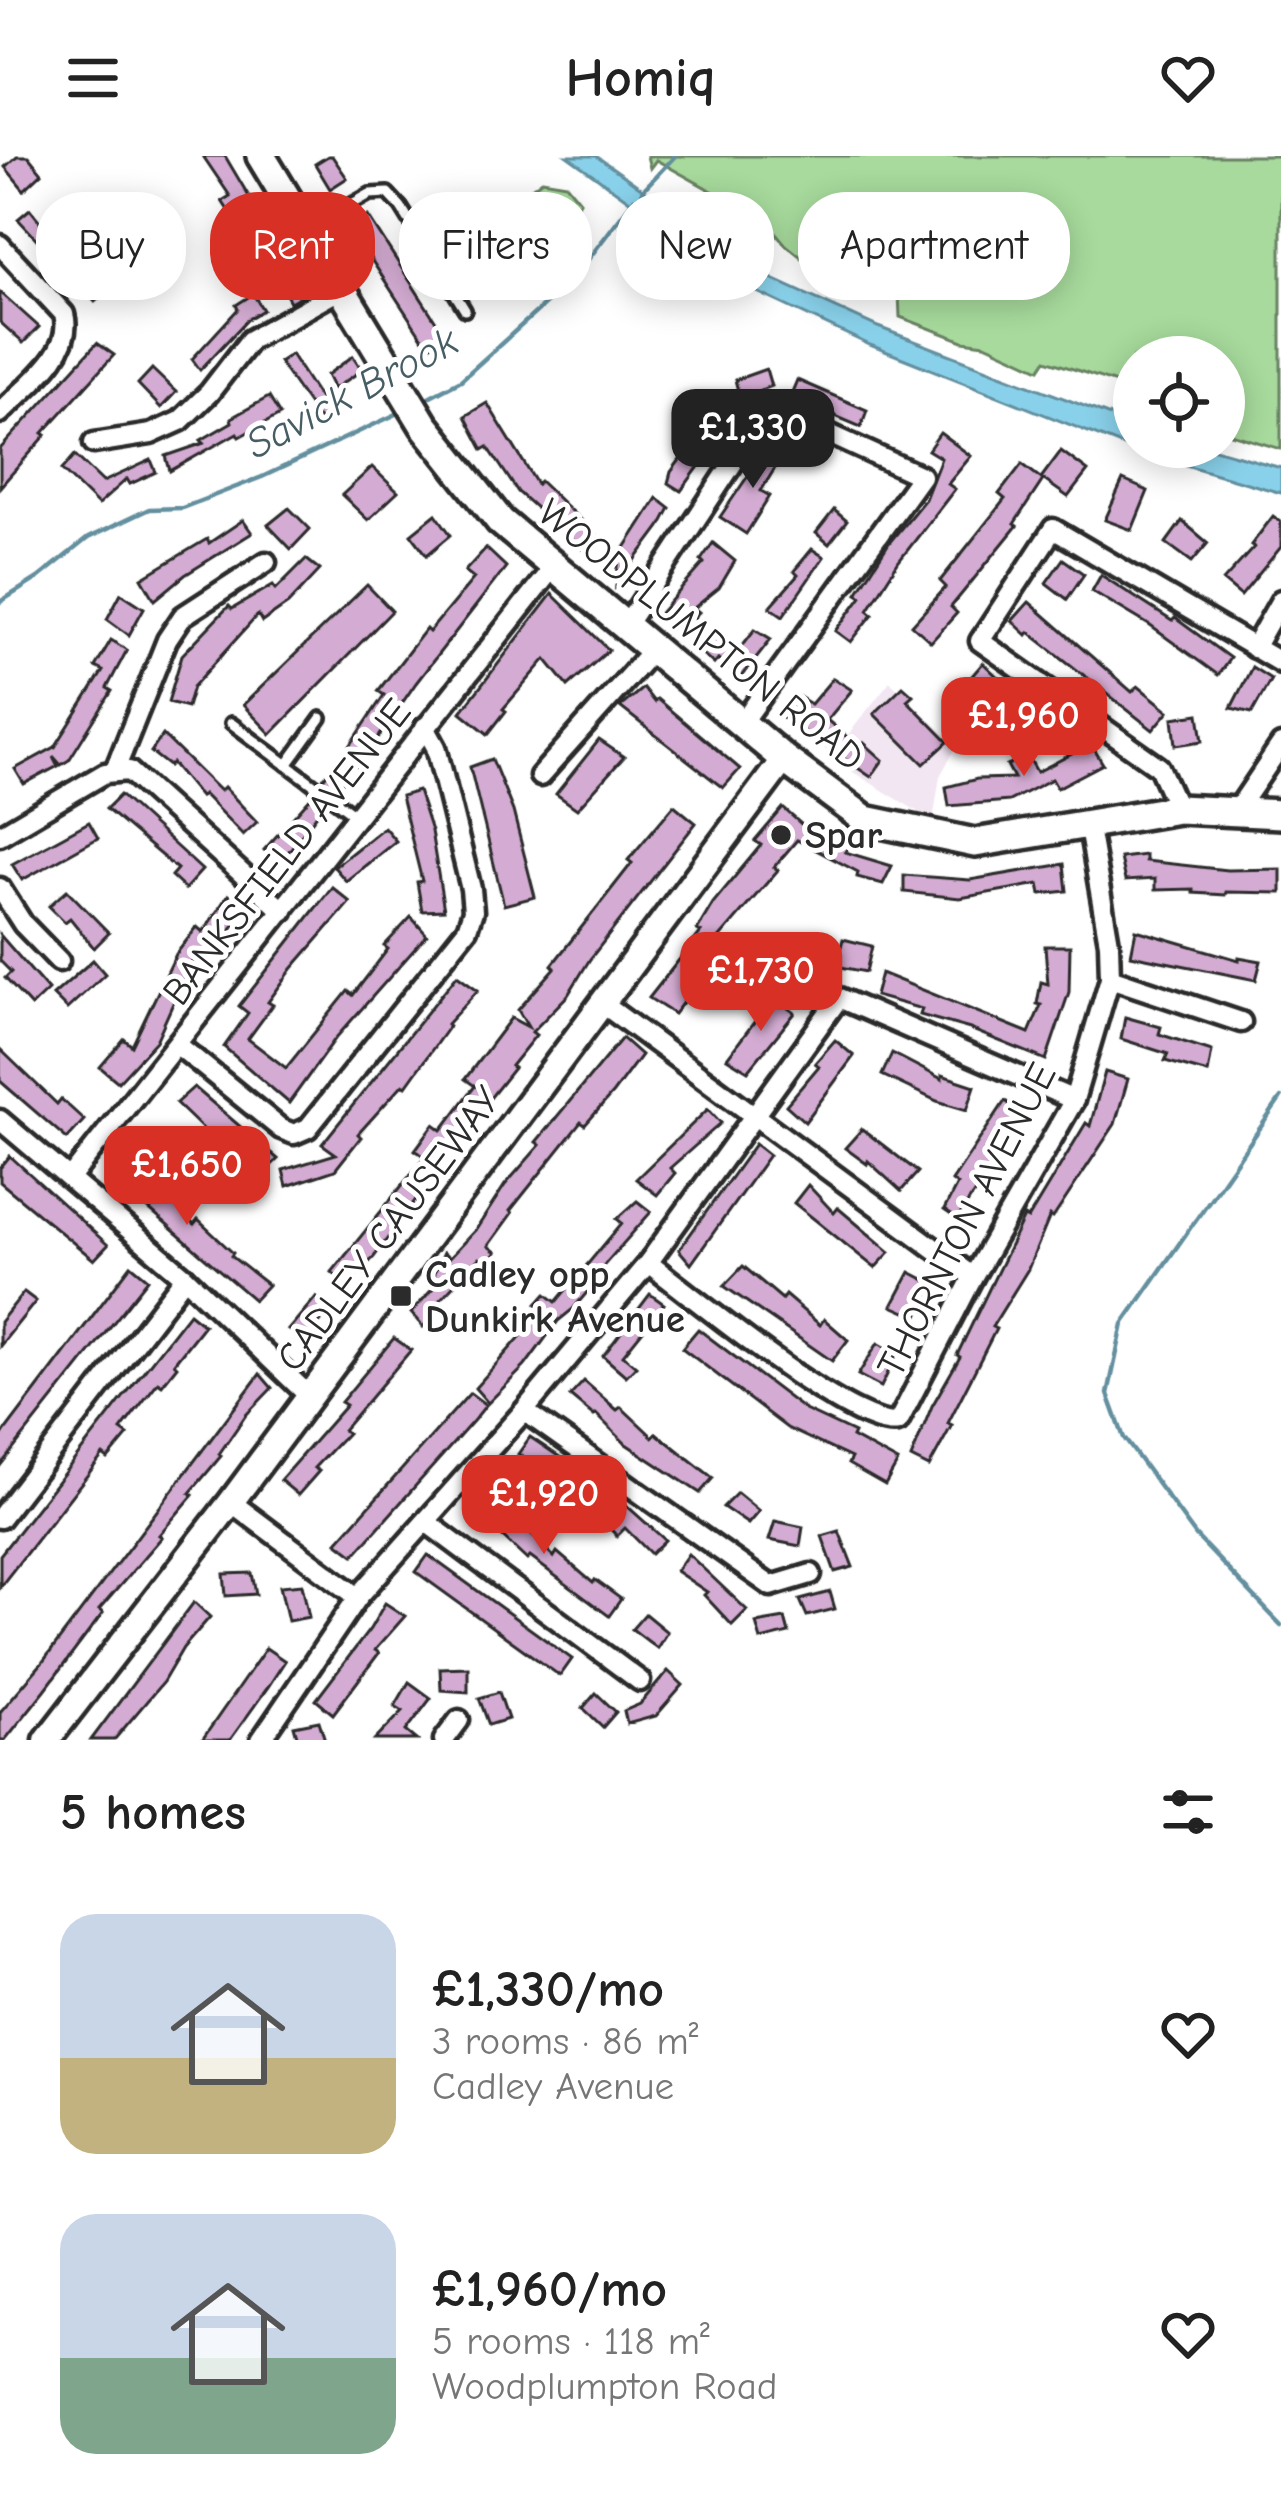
<!DOCTYPE html>
<meta charset="utf-8">
<style>
body{margin:0;font-family:"Comic Neue",sans-serif;background:#f6f6f6;color:#222;height:100vh;display:flex;flex-direction:column;font-size:45px;white-space:nowrap}
*{box-sizing:border-box;margin:0}
p{font-size:39px;color:#767676}
.icon{flex:none;width:66px;height:66px;fill:none;stroke:currentColor;stroke-width:2;stroke-linecap:round;stroke-linejoin:round}
.map{position:relative;height:1584px;overflow:hidden}
.panel{display:flex;flex-direction:column;background:#fff;flex:1}
.panel>*{flex:none}
.top-card{position:absolute;left:36px;top:36px;width:1209px;height:108px;display:flex;gap:24px}
.fabs{position:absolute;left:1113px;top:180px;display:grid;gap:24px}
.fabs a{display:grid;place-items:center;width:132px;height:132px;border-radius:50%;background:#fff;box-shadow:0 6px 30px #0003;font-size:60px}
.price{position:absolute;translate:-50% -102px;padding:0 27px;border-radius:24px;background:#d93025;color:#fff;font-size:39px;line-height:78px;filter:drop-shadow(0 3px 6px #0008)}
.price::after{content:'';position:absolute;left:50%;top:72px;width:36px;height:27px;margin-left:-18px;background:inherit;clip-path:polygon(0 0,100% 0,50% 100%)}
.price.active{background:#222;color:#fff}
ul{padding:0;list-style:none}
li{display:flex;align-items:center;gap:36px;height:300px;padding:0 60px}
li span{display:grid;place-items:center;flex:none;width:336px;height:240px;border-radius:36px;color:#555}
li>.icon{margin-inline-start:auto}
span .icon{width:144px;height:144px;fill:#fffc;stroke-width:1}
li b{font-size:51px}
h2{display:flex;justify-content:space-between;align-items:center;height:144px;padding:0 60px;font-size:51px}
.tag{padding:0 42px;border-radius:48px;background:#fff;box-shadow:0 6px 30px #0003;font-size:42px;line-height:108px}
.tag.active{background:#d93025;color:#fff}
header{display:flex;justify-content:space-between;align-items:center;height:156px;padding:0 60px;background:#fff;font-size:54px;font-weight:700}
.map>svg:first-child{display:block}
.built{fill:#f2e6f2}
.green{fill:#a7da9c;stroke:#698264;stroke-width:3}
.water{fill:#89d1ea;stroke:#638f9e;stroke-width:3}
.lines{fill:none;stroke-linecap:round;stroke-linejoin:round}
.stream{stroke:#638f9e;stroke-width:4.5}
.building{fill:#d4acd3;stroke:#2b2b2b;stroke-width:3}
.service-casing{stroke:#2b2b2b;stroke-width:18}
.minor-casing{stroke:#2b2b2b;stroke-width:27}
.tertiary-casing{stroke:#2b2b2b;stroke-width:33}
.secondary-casing{stroke:#2b2b2b;stroke-width:36}
.service{stroke:#fff;stroke-width:9}
.minor{stroke:#fff;stroke-width:18}
.tertiary{stroke:#fff;stroke-width:24}
.secondary{stroke:#fff;stroke-width:27}
.poi-dot{fill:#2b2b2b;stroke:#fff;stroke-width:4.5}
.labels{text-anchor:middle;dominant-baseline:central;stroke-width:10;stroke-linejoin:round;paint-order:stroke}
.street-label{font-size:39px;fill:#2b2b2b;stroke:#fff}
.poi-label{font-size:39px;font-weight:bold;fill:#2b2b2b;stroke:#fff;text-anchor:start}
.water-label{font-size:42px;font-style:italic;fill:#475d64;stroke:#fff}
</style>
<header><svg class="icon" aria-label="menu" viewBox="0 0 24 24"><path d="M4 6h16M4 12h16M4 18h16"/></svg>Homiq<svg class="icon" aria-label="heart" viewBox="0 0 24 24"><path d="M12 20l-8-8c-3-5 5-10 8-4 3-6 11-1 8 4z"/></svg></header>
<div class="map">
<svg width="1281" height="1584" viewBox="0 0 1281 1584">
<rect width="100%" height="100%" fill="#fff"/>
<filter id="ink" filterUnits="userSpaceOnUse"><feTurbulence type="fractalNoise" baseFrequency=".00833" numOctaves="2"/><feDisplacementMap in="SourceGraphic" scale="24" xChannelSelector="R" yChannelSelector="G"/><feConvolveMatrix kernelMatrix="1 2 1 2 8 2 1 2 1" color-interpolation-filters="sRGB"/></filter>
<g filter="url(#ink)">
<polygon class="built" points="890,525 957,590 940,620 933,665 830,602"/>
<g class="green">
<polygon points="647,0 1281,0 1281,293 1224,276 1224,201 1134,201 1134,233 1046,204 1040,213 985,188 963,185 900,161 899,137 861,117 836,116 806,105 786,89 766,65 656,4 650,12"/>
<polygon points="542,24 566,28 580,45 550,90 535,93 507,71 505,65 522,39"/>
</g>
<polygon class="water" points="567,0 596,0 764,119 878,171 1134,269 1134,291 1208,291 1281,312 1281,337 1131,293 870,189 755,135"/>
<g class="lines">
<g class="stream">
<polyline points="642,35 675,0"/>
<polyline points="423,244 461,224 574,122 634,43"/>
<polyline points="0,446 38,422 88,382 149,353 182,352 262,321 403,255"/>
<polyline points="1281,942 1123,1168 1108,1238 1124,1282 1196,1380 1281,1469"/>
</g>
</g>
<g class="building">
<polygon points="17,0 28,0 42,17 24,34 5,11"/>
<polygon points="203,0 225,0 306,137 290,146 271,110 262,114 249,86 222,45 230,40"/>
<polygon points="328,0 332,0 347,22 330,33 315,8"/>
<polygon points="30,53 54,83 57,81 109,133 95,146 18,63"/>
<polygon points="368,60 446,181 428,191 350,71"/>
<polygon points="0,136 39,171 23,187 0,166"/>
<polygon points="253,138 263,154 248,163 200,214 192,203 238,153 236,149"/>
<polygon points="97,187 114,199 43,277 46,279 0,331 0,293"/>
<polygon points="291,198 333,263 323,269 279,206"/>
<polygon points="353,200 362,214 334,233 327,219"/>
<polygon points="152,213 176,236 161,252 138,228"/>
<polygon points="766,213 771,230 740,242 735,224"/>
<polygon points="797,224 867,254 861,271 790,241"/>
<polygon points="269,241 280,259 239,281 237,277 170,315 166,300 204,287 201,284 232,266 231,262"/>
<polygon points="487,247 537,328 540,325 596,379 582,393 518,336 488,291 483,294 465,260"/>
<polygon points="713,251 727,256 712,293 681,335 668,327 671,316 693,286 696,288"/>
<polygon points="940,277 971,300 948,328 955,333 899,405 868,454 873,458 851,486 836,475 862,440 857,437 889,387 925,343 941,302 928,294"/>
<polygon points="773,283 786,294 761,335 770,340 746,378 720,361"/>
<polygon points="1061,295 1088,315 1068,341 1041,322"/>
<polygon points="75,299 103,326 151,304 156,316 130,328 127,323 98,349 62,314"/>
<polygon points="1022,308 1043,324 1014,368 1017,370 951,451 957,457 931,486 912,469 946,431 940,425 1005,343 999,338"/>
<polygon points="372,311 398,336 368,364 342,339"/>
<polygon points="1123,324 1148,335 1132,374 1105,364"/>
<polygon points="657,342 670,352 660,371 616,430 619,401"/>
<polygon points="289,352 310,373 291,393 268,369"/>
<polygon points="834,354 847,365 829,388 816,377"/>
<polygon points="436,358 451,379 427,399 411,378"/>
<polygon points="1273,360 1281,366 1281,391 1241,440 1223,425 1254,391 1251,389"/>
<polygon points="243,364 252,377 185,419 155,444 142,422 207,383 209,387"/>
<polygon points="1182,365 1208,387 1192,406 1166,387"/>
<polygon points="713,387 735,405 719,432 694,452 699,456 694,461 735,499 755,473 771,483 740,522 718,503 714,508 691,488 694,485 660,457 704,407 701,404"/>
<polygon points="486,392 506,411 416,527 352,620 349,618 336,634 322,624 331,612 334,614 384,539 378,535 426,473 429,476 474,422 465,415"/>
<polygon points="812,393 824,401 783,460 770,451 798,419 794,415"/>
<polygon points="306,403 320,414 288,448 262,466 258,459 193,531 187,551 168,546 182,499 229,450 232,453 273,429 276,433"/>
<polygon points="1063,403 1084,418 1067,443 1046,427"/>
<polygon points="1101,419 1172,465 1175,462 1230,502 1218,519 1149,469 1092,435"/>
<polygon points="367,429 392,455 271,578 243,549"/>
<polygon points="121,437 144,452 129,479 107,463"/>
<polygon points="552,438 609,494 568,530 546,503 503,553 506,555 488,578 461,556"/>
<polygon points="1029,446 1132,536 1138,530 1169,555 1153,574 1029,476 1027,479 1012,465"/>
<polygon points="111,484 127,494 107,532 112,535 69,604 61,609 53,600 58,610 24,628 15,613 55,591 103,515 95,511"/>
<polygon points="983,507 1003,526 992,540 970,522"/>
<polygon points="1252,511 1271,523 1252,557 1231,552"/>
<polygon points="833,522 852,534 827,564 860,592 864,587 883,604 871,621 781,560 796,539 811,548"/>
<polygon points="903,530 913,539 907,544 948,586 924,608 874,558"/>
<polygon points="643,532 654,546 657,543 740,613 723,632 620,551"/>
<polygon points="1029,545 1049,565 1038,578 1017,562"/>
<polygon points="1199,558 1203,585 1176,589 1173,562"/>
<polygon points="163,579 220,635 224,631 257,666 243,679 203,638 200,641 172,607 169,610 151,596"/>
<polygon points="599,584 624,601 577,653 556,638"/>
<polygon points="1091,588 1103,608 1057,632 1052,623 1009,645 949,650 946,631 977,623 1014,622 1007,609 1028,600 1037,616"/>
<polygon points="492,603 513,655 535,741 504,749 470,611"/>
<polygon points="418,635 431,675 444,754 422,755 417,726 422,725 401,640"/>
<polygon points="120,639 202,714 185,733 171,720 177,713 106,653"/>
<polygon points="313,639 325,648 279,708 264,694"/>
<polygon points="674,649 696,667 590,803 568,839 532,876 536,879 511,910 514,912 428,1020 431,1023 374,1101 347,1130 332,1116 425,1001 415,994 434,968 442,974 475,930 465,923 511,862 528,871 518,854 555,812 552,809 632,707 628,704"/>
<polygon points="783,652 818,683 820,678 849,690 845,696 892,710 883,728 857,721 858,716 797,684 774,711 778,714 709,794 718,801 674,858 649,842 701,776 697,774 713,747 761,689 755,685"/>
<polygon points="89,666 98,682 22,724 12,708"/>
<polygon points="384,671 396,685 346,725 334,711"/>
<polygon points="1145,699 1145,705 1227,714 1281,713 1281,737 1226,736 1225,739 1193,737 1193,733 1155,734 1155,723 1125,725 1120,702"/>
<polygon points="1064,708 1067,735 1041,738 1039,728 960,742 904,736 904,719 970,724"/>
<polygon points="332,731 350,746 292,813 268,846 273,849 248,883 286,912 348,835 353,839 388,793 384,790 411,761 427,779 335,883 289,947 224,891 248,857 239,850"/>
<polygon points="67,734 109,777 94,792 70,762 65,766 49,750"/>
<polygon points="228,739 246,754 201,811 192,805 156,885 118,926 100,911 124,883 132,890 176,798 197,771 203,776"/>
<polygon points="1136,774 1239,804 1239,801 1261,805 1256,824 1131,799"/>
<polygon points="0,779 48,834 31,850 5,822 11,816 0,805"/>
<polygon points="843,783 872,790 866,816 836,810"/>
<polygon points="1045,790 1070,790 1069,836 1046,904 970,873 920,859 922,853 875,840 881,817 1029,877 1041,849 1037,848 1041,826 1048,828"/>
<polygon points="799,792 818,809 789,839 772,819"/>
<polygon points="93,804 105,818 67,853 53,839"/>
<polygon points="457,819 478,834 447,868 449,870 406,930 403,928 358,978 361,981 335,1014 287,1030 283,1014 336,998 322,988"/>
<polygon points="773,841 795,857 748,915 727,902"/>
<polygon points="1125,861 1161,871 1159,878 1212,895 1208,917 1165,905 1168,898 1121,883"/>
<polygon points="622,882 641,899 613,937 585,969 581,966 510,1055 512,1057 488,1090 496,1096 487,1108 479,1102 438,1146 441,1149 423,1171 411,1157 435,1130 430,1126 443,1097 449,1102 477,1072 505,1029 540,989 536,986"/>
<polygon points="835,884 854,900 805,966 786,949 819,910 815,907"/>
<polygon points="0,893 57,948 61,943 84,964 67,983 0,925"/>
<polygon points="892,897 942,923 942,919 975,930 967,954 937,945 882,919"/>
<polygon points="1105,916 1128,923 1115,968 1053,1062 1050,1060 1028,1113 992,1171 996,1173 948,1267 952,1269 929,1311 911,1302 932,1250 960,1201 957,1199 1024,1061 1028,1063 1086,967 1090,970"/>
<polygon points="194,931 278,1003 256,1024 176,947"/>
<polygon points="1005,945 1025,958 994,1000 997,1002 976,1029 979,1030 957,1063 944,1054 957,1029 952,1025"/>
<polygon points="708,953 721,967 670,1012 675,1017 657,1039 636,1023"/>
<polygon points="862,973 918,1016 901,1035 868,1005 867,1008 845,992"/>
<polygon points="755,988 769,999 691,1108 679,1094"/>
<polygon points="10,1000 108,1089 94,1104 0,1026 0,1012"/>
<polygon points="127,1001 194,1069 198,1064 233,1097 231,1100 268,1129 254,1144 110,1020"/>
<polygon points="808,1029 834,1057 838,1052 890,1096 875,1112 794,1047"/>
<polygon points="637,1045 651,1056 591,1124 595,1127 573,1153 558,1165 525,1210 488,1247 475,1232 544,1154 537,1148 546,1138 556,1146 622,1067 617,1063"/>
<polygon points="131,1109 148,1123 0,1310 0,1282"/>
<polygon points="743,1110 782,1143 785,1139 820,1169 824,1163 848,1184 832,1205 724,1130"/>
<polygon points="910,1116 933,1128 917,1161 892,1150"/>
<polygon points="24,1136 36,1145 0,1190 0,1166"/>
<polygon points="650,1138 664,1148 623,1199 636,1210 626,1220 603,1200"/>
<polygon points="316,1141 330,1154 305,1186 288,1174"/>
<polygon points="189,1157 204,1169 174,1207 177,1210 162,1229 158,1226 121,1274 128,1279 108,1303 103,1299 0,1431 0,1399"/>
<polygon points="698,1173 805,1254 854,1277 852,1281 898,1306 885,1329 848,1308 851,1302 787,1272 682,1192"/>
<polygon points="394,1182 411,1194 343,1274 347,1277 314,1312 319,1315 298,1339 280,1324 346,1249 341,1246"/>
<polygon points="878,1187 897,1198 881,1231 858,1219"/>
<polygon points="260,1218 272,1232 246,1259 219,1298 221,1300 190,1337 193,1339 159,1379 162,1381 99,1454 103,1457 45,1534 5,1584 0,1584 0,1556 42,1507"/>
<polygon points="584,1225 617,1254 621,1251 653,1281 656,1277 713,1322 700,1337 626,1288 596,1258 594,1260 570,1240"/>
<polygon points="470,1237 486,1249 474,1264 354,1399 337,1386"/>
<polygon points="530,1281 570,1308 602,1340 608,1333 665,1384 651,1398 625,1372 617,1380 580,1341 576,1345 545,1316 518,1298"/>
<polygon points="737,1337 759,1355 748,1368 723,1351"/>
<polygon points="480,1341 517,1372 521,1367 554,1401 557,1396 593,1427 595,1424 621,1443 609,1460 530,1401 527,1404 494,1373 491,1376 468,1357"/>
<polygon points="775,1365 803,1371 800,1390 769,1384"/>
<polygon points="839,1375 853,1411 835,1416 822,1380"/>
<polygon points="688,1398 747,1454 732,1469 704,1439 707,1436 676,1415"/>
<polygon points="428,1399 572,1503 560,1520 416,1416"/>
<polygon points="252,1417 256,1438 226,1440 224,1418"/>
<polygon points="302,1428 309,1461 288,1465 280,1430"/>
<polygon points="830,1436 835,1453 807,1460 800,1444"/>
<polygon points="194,1446 210,1461 183,1492 163,1526 114,1584 91,1584"/>
<polygon points="385,1447 405,1460 375,1494 379,1497 333,1558 316,1544 370,1473"/>
<polygon points="645,1458 667,1476 657,1492 632,1473"/>
<polygon points="785,1462 789,1477 761,1484 756,1467"/>
<polygon points="266,1492 285,1505 268,1531 230,1584 202,1584"/>
<polygon points="468,1511 468,1536 441,1534 440,1512"/>
<polygon points="668,1515 683,1529 656,1560 627,1568 624,1555 640,1548"/>
<polygon points="409,1526 431,1542 406,1575 417,1584 375,1584 403,1555 395,1550"/>
<polygon points="499,1536 508,1563 489,1569 479,1542"/>
<polygon points="596,1537 616,1556 603,1571 583,1552"/>
<polygon points="319,1565 325,1584 298,1584 294,1570"/>
</g>
<g class="lines">
<defs>
<g id="service">
<polyline points="307,73 370,38 388,37 401,51 465,154"/>
<polyline points="231,567 356,660"/>
<polyline points="287,609 321,562"/>
</g>
<g id="minor">
<path d="M0,89L64,158C75,197 25,231 0,257"/>
<polyline points="94,287 151,278 180,265 209,237 250,184 343,132"/>
<polyline points="627,468 770,251 921,320 742,567"/>
<polyline points="1254,492 1281,444"/>
<polyline points="115,614 167,484 183,460 266,406"/>
<polyline points="540,620 655,491"/>
<polyline points="1178,653 1159,611 980,485 1053,373 1281,507"/>
<polyline points="1237,654 1281,589"/>
<polyline points="0,679 105,617 129,615 283,755"/>
<polyline points="0,732 23,768 59,805"/>
<polyline points="1110,822 1241,866"/>
<polyline points="603,848 973,1121"/>
<polyline points="179,890 281,973 294,978 308,972 467,773 473,755 471,733 436,591 425,571"/>
<polyline points="0,964 185,1121 309,1240"/>
<polyline points="71,1021 554,410"/>
<path d="M648,1107C689,1137 856,1277 898,1266L973,1121L1074,944L1110,822L1109,787L1088,666"/>
<polyline points="524,1255 771,1430 811,1418"/>
<polyline points="231,1346 358,1441"/>
<polyline points="0,1362 185,1121"/>
<polyline points="426,1366 640,1525"/>
<polyline points="261,1584 358,1441 524,1255 648,1107 839,842 1074,944"/>
<polyline points="444,1584 459,1564"/>
</g>
<polyline id="tertiary" points="47,1584 231,1346 784,603"/>
<polyline id="secondary" points="261,0 424,269 500,365 784,603 866,664 975,687 1178,653 1281,658"/>
</defs>
<use href="#service" class="service-casing"/>
<use href="#minor" class="minor-casing"/>
<use href="#tertiary" class="tertiary-casing"/>
<use href="#secondary" class="secondary-casing"/>
<use href="#service" class="service"/>
<use href="#minor" class="minor"/>
<use href="#tertiary" class="tertiary"/>
<use href="#secondary" class="secondary"/>
</g>
</g>
<g class="poi-dot">
<circle cx="781" cy="679" r="12"/>
<rect x="389" y="1128" width="24" height="24" rx="6"/>
</g>
<g class="labels">
<g class="street-label">
<text transform="translate(701 479) rotate(39)">WOODPLUMPTON ROAD</text>
<text transform="translate(287 696) rotate(-52)">BANKSFIELD AVENUE</text>
<text transform="translate(967 1064) rotate(-63)">THORNTON AVENUE</text>
<text transform="translate(389 1073) rotate(-53)">CADLEY CAUSEWAY</text>
</g>
<g class="poi-label">
<text x="805" y="679">Spar</text>
<text x="425" y="1118">Cadley opp<tspan x="425" dy="45">Dunkirk Avenue</tspan></text>
</g>
<g class="water-label">
<text transform="translate(352 237) rotate(-28)">Savick Brook</text>
</g>
</g>
</svg>
<div class="fabs">
<a><svg class="icon" aria-label="locate" viewBox="0 0 24 24"><circle cx="12" cy="12" r="6"/><path d="M12 2v4M12 18v4M2 12h4M18 12h4"/></svg></a>
</div>
<b class="price active" style="left:753px;top:335px">£1,330</b>
<b class="price" style="left:1024px;top:623px">£1,960</b>
<b class="price" style="left:761px;top:878px">£1,730</b>
<b class="price" style="left:187px;top:1072px">£1,650</b>
<b class="price" style="left:544px;top:1401px">£1,920</b>
<div class="top-card">
<a class="tag">Buy</a>
<a class="tag active">Rent</a>
<a class="tag">Filters</a>
<a class="tag">New</a>
<a class="tag">Apartment</a>
</div>
</div>
<section class="panel">
<h2>5 homes<svg class="icon" aria-label="filters" viewBox="0 0 24 24"><path d="M4 7h16M4 17h16"/><circle cx="9" cy="7" r="2"/><circle cx="15" cy="17" r="2"/></svg></h2>
<ul>
<li><span style="background:linear-gradient(#c9d6e8 60%,#c2b280 0)"><svg class="icon" aria-label="home" viewBox="0 0 24 24"><path d="M3 11l9-7 9 7M6 9v11h12V9"/></svg></span><div><b>£1,330/mo</b><p>3 rooms · 86 m²</p><p>Cadley Avenue</p></div><svg class="icon" aria-label="heart" viewBox="0 0 24 24"><path d="M12 20l-8-8c-3-5 5-10 8-4 3-6 11-1 8 4z"/></svg></li>
<li><span style="background:linear-gradient(#c9d6e8 60%,#7fa58c 0)"><svg class="icon" aria-label="home" viewBox="0 0 24 24"><path d="M3 11l9-7 9 7M6 9v11h12V9"/></svg></span><div><b>£1,960/mo</b><p>5 rooms · 118 m²</p><p>Woodplumpton Road</p></div><svg class="icon" aria-label="heart" viewBox="0 0 24 24"><path d="M12 20l-8-8c-3-5 5-10 8-4 3-6 11-1 8 4z"/></svg></li>
</ul>
</section>
